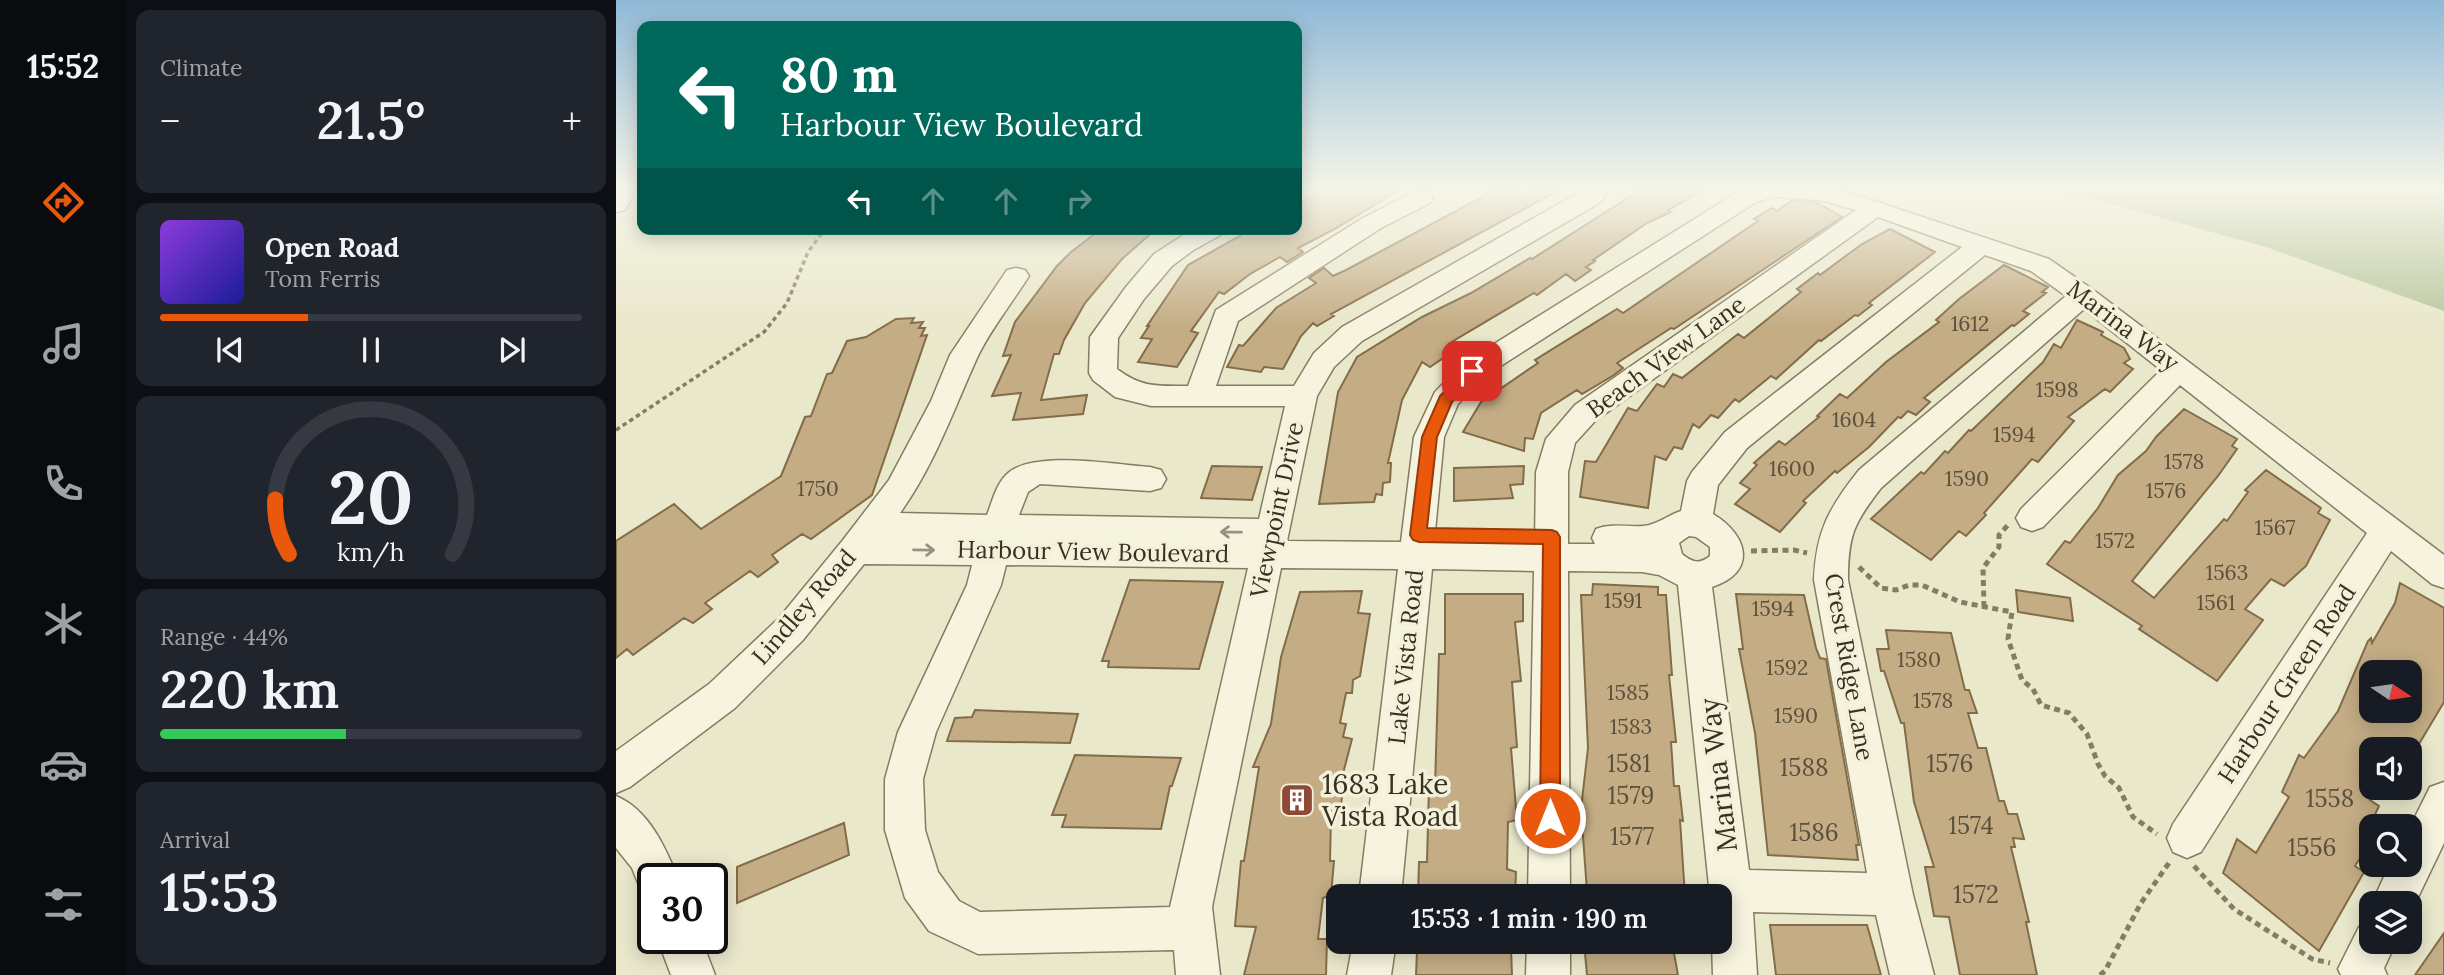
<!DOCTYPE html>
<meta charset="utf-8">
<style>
body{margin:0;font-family:Lora,serif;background:#20242c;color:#f1f3f6;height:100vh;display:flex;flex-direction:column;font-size:26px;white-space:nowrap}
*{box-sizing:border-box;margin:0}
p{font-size:23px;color:#9ea1a6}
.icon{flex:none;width:38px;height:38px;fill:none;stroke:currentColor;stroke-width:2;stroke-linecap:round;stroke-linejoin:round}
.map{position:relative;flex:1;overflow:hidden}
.panel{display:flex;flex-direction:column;gap:10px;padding:10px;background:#0d0f14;width:490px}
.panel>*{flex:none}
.banner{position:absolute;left:21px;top:21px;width:665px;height:214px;border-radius:14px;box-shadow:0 4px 18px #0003;background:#00695c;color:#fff;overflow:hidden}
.needle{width:46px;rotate:103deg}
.tools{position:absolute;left:1743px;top:660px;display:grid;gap:14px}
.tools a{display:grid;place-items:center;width:63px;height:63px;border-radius:14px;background:#171b24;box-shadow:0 4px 18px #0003;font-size:35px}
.speed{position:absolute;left:21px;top:863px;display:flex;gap:14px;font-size:35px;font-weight:700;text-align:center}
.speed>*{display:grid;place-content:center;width:91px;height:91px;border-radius:50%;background:#171b24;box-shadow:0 4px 18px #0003;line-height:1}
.speed .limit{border:4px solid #111;border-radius:10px;background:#fff;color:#111}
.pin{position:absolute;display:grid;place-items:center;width:60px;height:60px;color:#fff;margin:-30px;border-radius:14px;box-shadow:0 4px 10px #0006}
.me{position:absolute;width:77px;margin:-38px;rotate:0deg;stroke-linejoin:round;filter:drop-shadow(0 0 5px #0008)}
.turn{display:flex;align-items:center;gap:24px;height:147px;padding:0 28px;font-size:32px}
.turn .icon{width:91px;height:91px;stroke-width:2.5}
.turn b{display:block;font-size:49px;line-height:60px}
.lanes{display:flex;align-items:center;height:66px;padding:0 28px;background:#0003;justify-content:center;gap:35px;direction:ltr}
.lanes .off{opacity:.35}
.big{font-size:52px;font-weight:600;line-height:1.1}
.panel .tile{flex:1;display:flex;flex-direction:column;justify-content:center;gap:10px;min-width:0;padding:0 24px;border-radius:14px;background:#20242c}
.panel .dial{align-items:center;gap:0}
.dial svg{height:182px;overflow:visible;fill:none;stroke:#363941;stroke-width:7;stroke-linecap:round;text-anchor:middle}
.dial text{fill:#f1f3f6;stroke:none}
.song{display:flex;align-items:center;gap:21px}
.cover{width:84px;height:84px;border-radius:10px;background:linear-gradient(135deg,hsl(270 70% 55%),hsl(240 70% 35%))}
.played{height:7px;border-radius:4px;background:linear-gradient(90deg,#ea580c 35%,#363941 35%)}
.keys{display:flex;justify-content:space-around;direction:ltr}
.heat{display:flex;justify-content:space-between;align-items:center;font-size:38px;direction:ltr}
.charge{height:10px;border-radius:5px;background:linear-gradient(90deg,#34c759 44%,#363941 0)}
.trip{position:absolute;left:710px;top:884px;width:406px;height:70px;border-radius:14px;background:#171b24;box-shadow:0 4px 18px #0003;font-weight:600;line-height:70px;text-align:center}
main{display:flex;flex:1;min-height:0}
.menu{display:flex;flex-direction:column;width:126px;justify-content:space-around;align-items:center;background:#090b0e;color:#9ea1a6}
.menu .icon{width:49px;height:49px}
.menu .selected{color:#ea580c}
.menu b{font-size:32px;color:#f1f3f6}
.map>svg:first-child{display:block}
.green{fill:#bbc8a0}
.building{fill:#c4ad85;stroke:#826c49;stroke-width:2;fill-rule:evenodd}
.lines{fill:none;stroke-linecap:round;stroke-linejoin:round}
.minor-casing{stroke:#867c61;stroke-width:3}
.path-far1{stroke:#867c61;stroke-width:3.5;stroke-dasharray:4.5 3.5;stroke-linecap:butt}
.path{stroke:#867c61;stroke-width:5;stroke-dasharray:6 4.5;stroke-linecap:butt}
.minor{fill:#f6f4de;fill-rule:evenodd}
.oneway{stroke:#979280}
.route{fill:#ea580c;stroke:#983908;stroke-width:2}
.labels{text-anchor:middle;stroke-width:7;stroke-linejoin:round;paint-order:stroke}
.number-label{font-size:21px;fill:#5b503c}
.street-label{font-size:24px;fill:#383123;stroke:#f3f1da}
.near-number-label{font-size:24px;fill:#5b503c}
.near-street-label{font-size:28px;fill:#383123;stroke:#f3f1da}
.near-poi-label{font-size:28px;fill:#383123;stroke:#f3f1da;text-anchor:start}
</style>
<main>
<nav class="menu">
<b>15:52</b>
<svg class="icon selected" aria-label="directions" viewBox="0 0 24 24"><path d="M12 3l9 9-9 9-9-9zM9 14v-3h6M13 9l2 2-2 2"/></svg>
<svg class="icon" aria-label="music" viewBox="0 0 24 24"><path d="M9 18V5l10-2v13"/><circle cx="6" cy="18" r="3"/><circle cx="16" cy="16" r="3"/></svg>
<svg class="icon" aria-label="phone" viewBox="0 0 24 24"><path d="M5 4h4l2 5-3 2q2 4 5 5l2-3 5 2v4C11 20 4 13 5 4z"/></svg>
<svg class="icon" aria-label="climate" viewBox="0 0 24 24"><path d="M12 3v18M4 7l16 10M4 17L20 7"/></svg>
<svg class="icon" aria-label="car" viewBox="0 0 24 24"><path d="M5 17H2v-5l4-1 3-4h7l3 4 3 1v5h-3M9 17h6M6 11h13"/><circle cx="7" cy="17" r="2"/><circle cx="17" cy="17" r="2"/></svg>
<svg class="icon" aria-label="filters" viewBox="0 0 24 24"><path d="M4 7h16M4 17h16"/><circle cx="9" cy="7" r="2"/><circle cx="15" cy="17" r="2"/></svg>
</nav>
<section class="panel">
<div class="tile"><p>Climate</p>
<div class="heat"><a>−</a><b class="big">21.5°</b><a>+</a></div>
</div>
<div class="tile">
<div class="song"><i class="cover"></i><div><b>Open Road</b><p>Tom Ferris</p></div></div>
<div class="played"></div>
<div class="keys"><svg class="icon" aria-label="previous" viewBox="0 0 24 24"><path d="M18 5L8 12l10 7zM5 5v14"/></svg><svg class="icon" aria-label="pause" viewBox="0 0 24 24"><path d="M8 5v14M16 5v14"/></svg><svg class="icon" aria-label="next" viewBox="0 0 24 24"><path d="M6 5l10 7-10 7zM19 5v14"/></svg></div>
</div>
<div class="tile dial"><svg viewBox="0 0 100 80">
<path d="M14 69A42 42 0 1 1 86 69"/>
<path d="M14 69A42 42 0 0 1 8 45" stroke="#ea580c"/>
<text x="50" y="56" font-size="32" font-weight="700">20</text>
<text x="50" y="72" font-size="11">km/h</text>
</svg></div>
<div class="tile"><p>Range · 44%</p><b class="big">220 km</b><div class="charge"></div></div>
<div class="tile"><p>Arrival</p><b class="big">15:53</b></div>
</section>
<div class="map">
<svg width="1828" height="975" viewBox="0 0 1828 975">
<rect width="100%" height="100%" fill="#eae8cb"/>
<path class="green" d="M1440,189H1828V311L1650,247Z"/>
<path class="building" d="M707,189H785L719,229L682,248L687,252L671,262L664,257L634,274L608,294L603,292L575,331L582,333L561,367L522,362L536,339L525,338L533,326H531L572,265L636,229H681V206Z
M881,189H945L715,314L718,316L701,326L697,323L685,336L667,369L648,367L645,372L611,367L623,345L627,346L660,308L700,283L693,278L708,268L717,276L730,270Z
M1026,189H1090L1052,210L1055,212L1031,223L977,260L979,261L970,267L975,270L959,281L950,274L921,295L918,293L834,343L838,345L828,352L833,354L814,367L806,362L786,400L772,463H775L774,482L767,483L766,495L760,494L758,502L703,504L722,392L741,357L806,317L855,293L914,258L916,259Z
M1175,201L1200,202L1226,217L1058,329L1055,328L1001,363L1007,368L998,375L966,394L961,390L925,413L917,439L909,438L908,451L847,432L865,402L922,363L919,360L1001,309L1007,313L1142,221L1138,219L1156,208L1161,211Z
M485,229H540L506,259L469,303L448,340L443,354H438L425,400L471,395L467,414L397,420L405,393L376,396L395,355L387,356L399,322L441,266L455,252Z
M1274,229L1319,252L1253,303L1256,305L1242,316L1239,315L1205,341L1203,340L1160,379L1155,376L1123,402L1119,399L1102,418L1095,415L1083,428L1077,424L1066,449L1058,447L1050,460L1039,456L1032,508L964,497L969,461L980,462L1012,408L1021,411L1041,384L1048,387L1057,374L1066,378L1122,334L1128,338L1185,292L1181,289L1202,273L1204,275L1246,244Z
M1388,265L1432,287L1426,292L1430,293L1407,311L1413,314L1398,326L1396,325L1308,398L1314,402L1300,415L1292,411L1285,418L1282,417L1253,447L1221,473L1219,471L1187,501L1190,503L1164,532L1119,504L1134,489L1124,483L1141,465L1138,463L1163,441L1169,445L1203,417L1201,416L1224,394L1231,398L1270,362L1323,322L1320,320L1343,299Z
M298,318L295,323L307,322L303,328H309L305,336L311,335L256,495L195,539L186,534L156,555L162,562L142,577L134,571L89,603L96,609L77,623L68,618L17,655L11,649L0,658V541L58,504L85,529L165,476L189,417L195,416L211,374L216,373L231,341L250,337L280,319Z
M1461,320L1487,332L1485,335L1508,348L1514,359L1508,363L1517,369L1494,392L1489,389L1452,417L1458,421L1422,462L1416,459L1368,513L1370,515L1350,536L1343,531L1315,560L1255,519L1305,472L1308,474L1329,451L1332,453L1353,430L1355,431L1427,362L1438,344L1445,348Z
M1568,409L1621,439L1616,446L1621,449L1602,476L1516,581L1538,598L1608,519L1611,521L1632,492L1629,490L1650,470L1705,508L1702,513L1714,520L1690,566L1668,586L1655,579L1629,609L1647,620L1601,681L1523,629L1526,626L1431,564L1449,541L1454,543L1482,508L1502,475L1530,451L1540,437Z
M596,466L646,467L636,500L585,498Z
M908,466L907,484L894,485L897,498L838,501V468Z
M514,580L607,582L583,669L492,667L493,661H486Z
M1784,583L1828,608V702L1800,749H1755V788H1764L1754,800L1763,806L1755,823V841L1739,866L1748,872L1703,951L1607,873L1621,839L1640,853L1673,797L1666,792L1683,755L1688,758L1722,711L1752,641L1755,638L1756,643L1779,603ZM1755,672H1794V710H1755Z
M977,584L1042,587V595H1050L1056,675H1053L1060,742H1055L1058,786H1063L1067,821L1064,820L1069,896H983V892L971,891L965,809L972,748L965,595H976Z
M1400,590L1454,598L1457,621L1402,612Z
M746,591L742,613L754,614L744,676L737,680L736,693H730L724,723L730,724L727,737L736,739L724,785H727L724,817L715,816L714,861H718L715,895L707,898L702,939H711L710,975H628L640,927L619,926L625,861H628L643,767H637L655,724L665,657L684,592Z
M829,594H907V621L899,622L905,681L896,682L901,747L895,748L901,820L892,822L891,869L900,872L899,896H802L803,862H811L813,787L819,786L823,654H829Z
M1120,594L1188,595L1200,648L1204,658L1210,659L1243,845H1240L1242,860L1152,855L1139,733L1123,649H1127Z
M1270,630L1335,633L1349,690H1353L1361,713H1352L1362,748H1370L1383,801H1388L1392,814H1401L1408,839L1397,838L1399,847H1395L1413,922H1410L1421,975H1344L1333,917L1318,916L1309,867H1318L1298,802L1288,723H1285L1268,671H1265L1261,649H1273Z
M359,710L462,714L454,743L331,741L339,718L356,717Z
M459,755L565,758L556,786H554L545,829L446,827L450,815H436Z
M228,823L233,855L121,903V867Z
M1154,925H1251L1265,975H1160Z
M1828,933V975H1799Z
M968,942H1056L1062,975H971Z
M895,948L896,975H800L801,951Z"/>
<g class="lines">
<g class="minor-casing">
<path id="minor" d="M0,189H21L9,210L0,212Z
M969,189H993L985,202L746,341L718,367L701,396L671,541L785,542L798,437L819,392L846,364L1122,192L1132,189H1217L1240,195L1433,259L1476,289L1828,555V588L1816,584L1775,551L1585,852L1571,858L1557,852L1551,838L1557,824L1751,533L1564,385L1427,527L1416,531L1405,527L1400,518L1405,509L1545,370L1468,309L1265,488C1238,523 1232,535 1232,580L1297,895L1318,975H1274L1260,915L1137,912L1141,975H1097L1096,942H1104V896H1094L1062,585L1043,575L1026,572L952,571L954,896H912L918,571L816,569L785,896H743L782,569L665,568L596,907L604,975H560L558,950L362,954L313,931L289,898L269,830V779L282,732L351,585L356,565L248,564L187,640L119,708L14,787L0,793V751L93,684L163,618L227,540L273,480L315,401L334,355L391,270L400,268L409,270L413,276C396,303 374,330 361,358C337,411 318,466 284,513L371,515C376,502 380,485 390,475C414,449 500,465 534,467L545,470L550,479L545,488L534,491L424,484L412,492L403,515L643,519L669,406H535L499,397L477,380L473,373L474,337L510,287L538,254L577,229H609L606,234L576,251L556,266L528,299L502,338L501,369C526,388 542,386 572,386L600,310L747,218L796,193L805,191L814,193L817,198L814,203L765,228L622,321L600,386H678L698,353L726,327ZM1157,197L1204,200L1240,210L959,405L930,439L920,472L919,543L818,542L828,437L842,404L866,378L1140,202ZM1262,217L1346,247L1109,432L1076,472L1071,481L1065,511C1052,515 1041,525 1027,526C1011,527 996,523 980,529L976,538L979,544H952V472L959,443L979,421ZM1369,255L1415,271L1450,296L1243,470C1213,508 1200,531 1198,580L1251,873L1133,870L1096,587C1142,572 1132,535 1097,514L1102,485L1131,448ZM1073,536L1080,537L1094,547V556C1083,565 1076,562 1066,554L1063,543ZM390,565L632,568L554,907L364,912L343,901L322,872L309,830L307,779L320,732L385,585Z
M1828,782V843L1794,914V903H1756L1774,864H1794V827L1814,787Z
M0,796C33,810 49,847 62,878H37V897L26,893L16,868L0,848Z
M1755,922V942H1780L1768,968L1771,975H1725L1722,969L1743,927Z
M41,938H85L99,975H55Z
M737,942H780L775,975H731Z
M911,942H954V975H910Z"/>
</g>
<path class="path-far1" d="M0,430L148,332L171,303L192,252L209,229"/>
<path class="path" d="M1135,551L1178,550L1191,553
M1243,567L1265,588L1280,590L1293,585H1306L1344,602L1396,612L1392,639L1406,680L1417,689L1425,705L1453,713L1471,734L1482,764L1489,776L1503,788L1517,817L1541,834
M1368,607L1367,568L1383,547V535L1392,525
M1578,866L1618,909L1696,959L1714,963
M1484,975L1489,971L1525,903L1555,860"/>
<use href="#minor" class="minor"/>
</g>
<defs><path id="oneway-shaft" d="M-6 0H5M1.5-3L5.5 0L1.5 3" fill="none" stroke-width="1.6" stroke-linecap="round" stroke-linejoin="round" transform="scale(1.75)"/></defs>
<g class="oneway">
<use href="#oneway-shaft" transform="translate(615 532) rotate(-179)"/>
<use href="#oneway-shaft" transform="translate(308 550) rotate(1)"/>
</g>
<linearGradient id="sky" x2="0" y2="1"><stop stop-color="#8fb9d7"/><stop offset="0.58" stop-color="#f6f5e8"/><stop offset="1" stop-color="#f6f5e8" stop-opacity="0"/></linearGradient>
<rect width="1828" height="326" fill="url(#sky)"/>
<path class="route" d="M856,366L863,371L836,402L821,437L811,528L936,530L941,532L944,537V818L941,825L934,828L926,825L924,818L927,544L803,542L797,540L794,535L806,437L824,396L851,368Z"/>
<defs>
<g id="building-square" transform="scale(1.75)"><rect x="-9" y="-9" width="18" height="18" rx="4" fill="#8e4937" stroke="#f3f1da"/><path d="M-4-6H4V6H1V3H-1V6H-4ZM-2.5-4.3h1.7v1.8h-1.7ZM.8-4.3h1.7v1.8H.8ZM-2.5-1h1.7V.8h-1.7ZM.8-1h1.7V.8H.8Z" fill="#fff"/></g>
</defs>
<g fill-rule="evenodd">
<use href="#building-square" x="681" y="800"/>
</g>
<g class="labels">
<g class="number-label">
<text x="1354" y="331">1612</text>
<text x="1441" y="397">1598</text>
<text x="1238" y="427">1604</text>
<text x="1398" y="442">1594</text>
<text x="1568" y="469">1578</text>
<text x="1176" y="476">1600</text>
<text x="1351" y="486">1590</text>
<text x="202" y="496">1750</text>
<text x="1550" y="498">1576</text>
<text x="1659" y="535">1567</text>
<text x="1499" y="548">1572</text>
<text x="1611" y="580">1563</text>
<text x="1007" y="608">1591</text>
<text x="1600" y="610">1561</text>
<text x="1157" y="616">1594</text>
<text x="1303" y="667">1580</text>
<text x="1171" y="675">1592</text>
<text x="1012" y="700">1585</text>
<text x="1317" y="708">1578</text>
<text x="1180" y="723">1590</text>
<text x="1015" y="734">1583</text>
</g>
<g class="street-label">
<text transform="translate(1507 326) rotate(37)" y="8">Marina Way</text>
<text transform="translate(1050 357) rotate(-36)" y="8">Beach View Lane</text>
<text transform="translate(661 510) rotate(-78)" y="8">Viewpoint Drive</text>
<text transform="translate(477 552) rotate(1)" y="8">Harbour View Boulevard</text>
<text transform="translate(188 607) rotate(-49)" y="8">Lindley Road</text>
<text transform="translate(790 657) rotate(-84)" y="8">Lake Vista Road</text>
<text transform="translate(1233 667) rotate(80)" y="8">Crest Ridge Lane</text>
<text transform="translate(1671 684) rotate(-57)" y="8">Harbour Green Road</text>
</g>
<g class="near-number-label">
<text x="1013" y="772">1581</text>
<text x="1334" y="772">1576</text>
<text x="1188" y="776">1588</text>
<text x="1015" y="804">1579</text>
<text x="1714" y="807">1558</text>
<text x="1355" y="834">1574</text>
<text x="1198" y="841">1586</text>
<text x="1016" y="845">1577</text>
<text x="1696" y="856">1556</text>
<text x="1360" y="903">1572</text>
</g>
<g class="near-street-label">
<text transform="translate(1102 775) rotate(-97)" y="10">Marina Way</text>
</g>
<g class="near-poi-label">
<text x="706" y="794">1683 Lake<tspan x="706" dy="32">Vista Road</tspan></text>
</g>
</g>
</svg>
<div class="tools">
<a><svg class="needle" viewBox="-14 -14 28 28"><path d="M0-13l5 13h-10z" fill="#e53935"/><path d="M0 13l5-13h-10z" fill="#9ea1a6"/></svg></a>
<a><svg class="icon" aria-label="sound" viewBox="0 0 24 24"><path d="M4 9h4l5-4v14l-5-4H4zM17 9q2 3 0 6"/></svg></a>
<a><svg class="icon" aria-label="search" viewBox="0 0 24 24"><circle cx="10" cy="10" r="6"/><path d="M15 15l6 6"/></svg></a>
<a><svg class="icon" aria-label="layers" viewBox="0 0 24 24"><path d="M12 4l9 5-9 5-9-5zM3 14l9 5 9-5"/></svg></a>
</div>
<div class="speed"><div class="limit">30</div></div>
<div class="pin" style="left:856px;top:371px;background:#d93025"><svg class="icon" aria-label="arrive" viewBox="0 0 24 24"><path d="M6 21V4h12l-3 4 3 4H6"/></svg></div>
<svg class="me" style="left:934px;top:818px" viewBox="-20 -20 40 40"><circle r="17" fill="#ea580c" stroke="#fff" stroke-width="3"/><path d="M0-11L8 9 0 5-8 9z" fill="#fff"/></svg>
<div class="trip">15:53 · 1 min · 190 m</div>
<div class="banner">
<div class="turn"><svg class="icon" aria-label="left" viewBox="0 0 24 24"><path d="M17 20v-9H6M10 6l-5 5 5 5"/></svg><div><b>80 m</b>Harbour View Boulevard</div></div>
<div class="lanes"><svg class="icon" aria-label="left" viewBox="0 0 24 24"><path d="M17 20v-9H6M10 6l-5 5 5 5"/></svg><svg class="icon off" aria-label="ahead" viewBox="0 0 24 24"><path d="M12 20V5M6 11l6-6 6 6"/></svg><svg class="icon off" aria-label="ahead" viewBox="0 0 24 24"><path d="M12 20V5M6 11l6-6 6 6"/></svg><svg class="icon off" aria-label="right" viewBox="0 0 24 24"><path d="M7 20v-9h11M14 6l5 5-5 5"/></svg></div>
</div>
</div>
</main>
